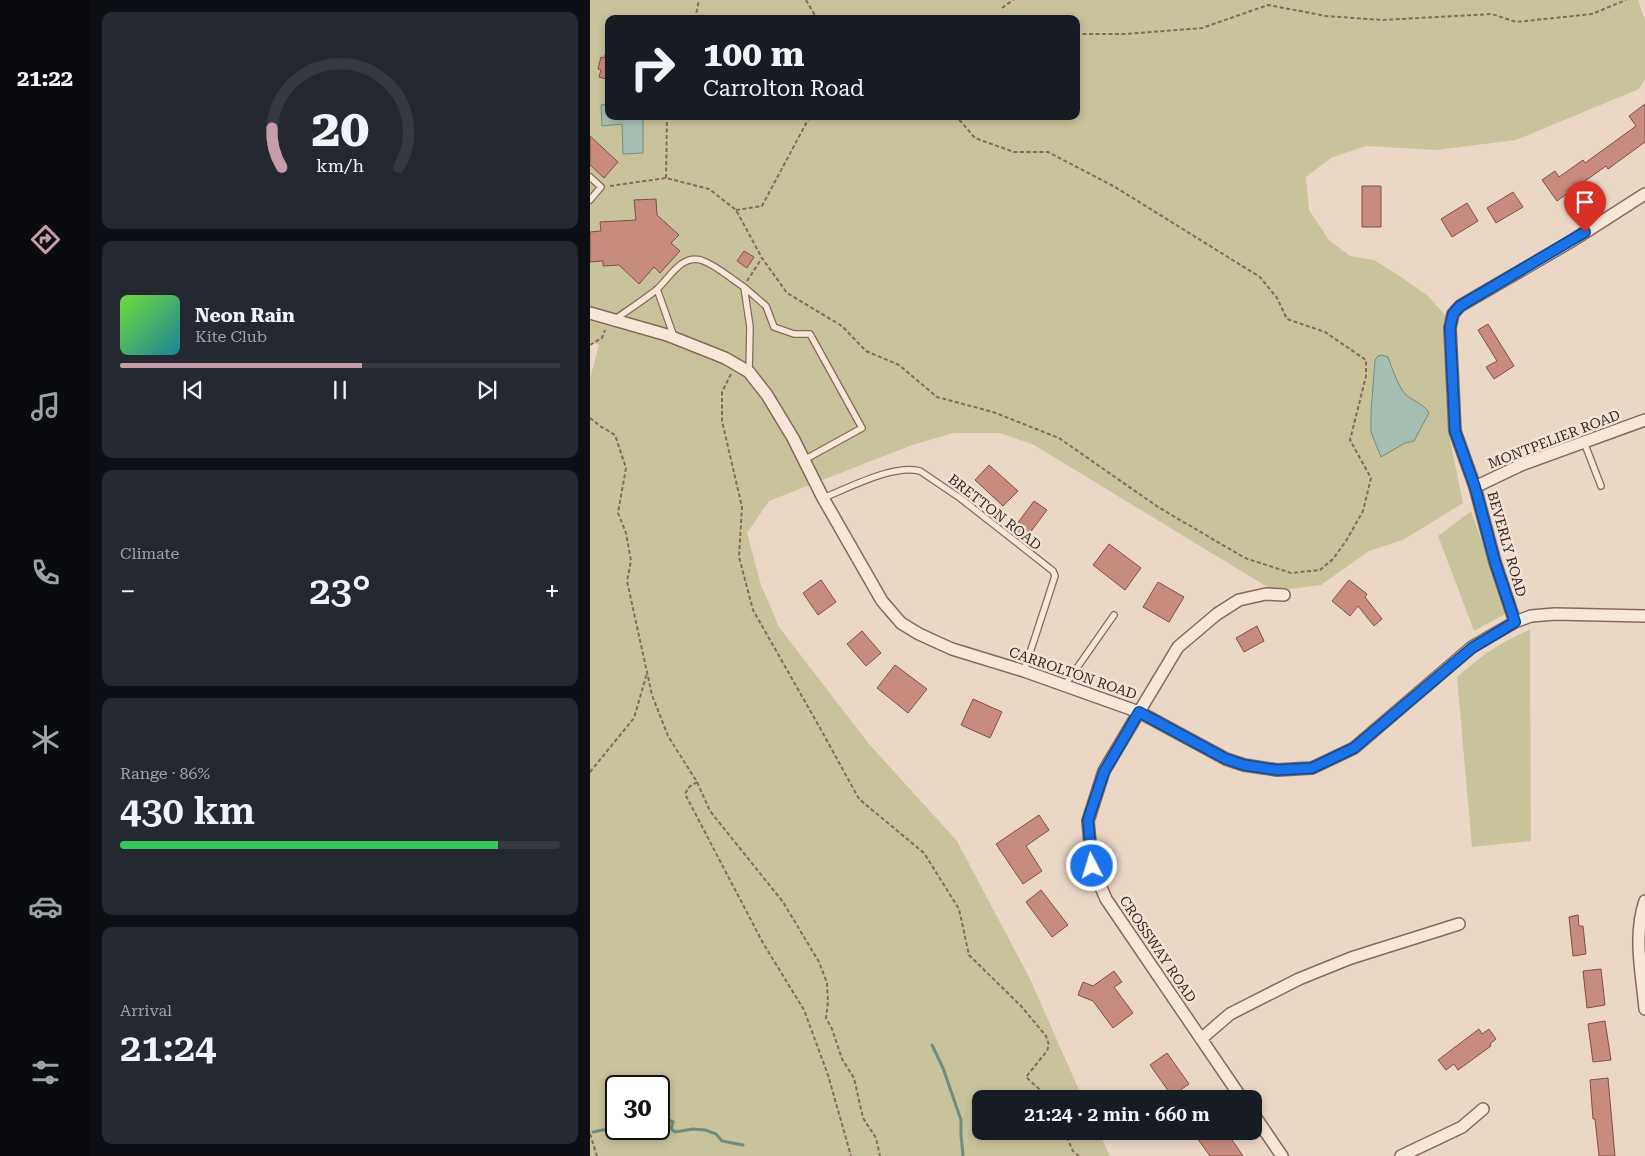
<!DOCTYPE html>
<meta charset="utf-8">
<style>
body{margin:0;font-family:"Roboto Serif",serif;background:#242831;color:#f1f3f6;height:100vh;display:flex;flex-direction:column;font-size:19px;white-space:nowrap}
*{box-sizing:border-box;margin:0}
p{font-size:16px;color:#9ea1a6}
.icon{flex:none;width:28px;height:28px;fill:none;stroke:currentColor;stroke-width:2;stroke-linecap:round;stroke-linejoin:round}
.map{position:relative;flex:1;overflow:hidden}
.drawer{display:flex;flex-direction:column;gap:12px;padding:12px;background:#0d0f14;width:500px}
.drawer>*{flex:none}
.guide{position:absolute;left:15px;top:15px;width:475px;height:105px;border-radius:10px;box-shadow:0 2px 8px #0003;background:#171b24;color:#f1f3f6;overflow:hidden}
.speed{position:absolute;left:15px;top:1075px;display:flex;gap:10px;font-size:25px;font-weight:700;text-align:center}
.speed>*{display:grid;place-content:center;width:65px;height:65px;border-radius:50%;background:#171b24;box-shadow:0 2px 8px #0003;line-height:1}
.speed .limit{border:2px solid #111;border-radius:8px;background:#fff;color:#111}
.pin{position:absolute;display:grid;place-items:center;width:42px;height:42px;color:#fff;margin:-51px -21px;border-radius:50% 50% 50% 0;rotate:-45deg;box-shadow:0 0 5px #0007}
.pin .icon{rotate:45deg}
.me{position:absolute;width:55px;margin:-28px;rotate:355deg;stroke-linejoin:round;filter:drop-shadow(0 0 4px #0008)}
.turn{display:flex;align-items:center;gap:18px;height:105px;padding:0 15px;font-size:22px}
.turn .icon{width:65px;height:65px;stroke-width:2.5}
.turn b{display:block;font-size:35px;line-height:42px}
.big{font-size:38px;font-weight:600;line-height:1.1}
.drawer .tile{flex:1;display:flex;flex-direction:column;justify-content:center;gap:8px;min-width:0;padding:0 18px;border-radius:10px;background:#242831}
.drawer .dial{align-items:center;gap:0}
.dial svg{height:130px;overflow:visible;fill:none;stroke:#363941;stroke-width:7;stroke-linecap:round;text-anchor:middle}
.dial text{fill:#f1f3f6;stroke:none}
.song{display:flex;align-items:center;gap:15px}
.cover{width:60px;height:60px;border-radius:8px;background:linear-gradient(135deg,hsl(100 70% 55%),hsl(190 70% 35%))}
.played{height:5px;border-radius:2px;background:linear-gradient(90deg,#c59ca8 55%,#363941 55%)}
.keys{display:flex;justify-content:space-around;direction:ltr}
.heat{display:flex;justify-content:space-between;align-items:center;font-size:28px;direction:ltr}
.charge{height:8px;border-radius:4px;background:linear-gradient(90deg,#34c759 86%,#363941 0)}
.trip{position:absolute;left:382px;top:1090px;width:290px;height:50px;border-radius:10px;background:#171b24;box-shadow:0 2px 8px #0003;font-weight:600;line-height:50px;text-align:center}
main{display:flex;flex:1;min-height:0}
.dock{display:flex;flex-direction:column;width:90px;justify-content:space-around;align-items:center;background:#090b0e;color:#9ea1a6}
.dock .icon{width:35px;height:35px}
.dock .on{color:#c59ca8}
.dock b{font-size:22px;color:#f1f3f6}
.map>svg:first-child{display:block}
.green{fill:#c9c39b;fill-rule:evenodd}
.water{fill:#a7bfb2;stroke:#6f8d7e}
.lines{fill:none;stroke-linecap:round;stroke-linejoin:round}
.stream{stroke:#6f8d7e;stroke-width:3}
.building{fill:#c78b7f;stroke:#834e45}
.service-casing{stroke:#86695d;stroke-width:8}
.minor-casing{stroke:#86695d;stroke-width:14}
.path{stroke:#86695d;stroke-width:2;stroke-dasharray:4 2.5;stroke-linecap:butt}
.service{stroke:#f7e7d9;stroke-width:5.5}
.minor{stroke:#f7e7d9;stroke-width:11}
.route-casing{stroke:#114b97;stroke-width:12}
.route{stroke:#1a73e8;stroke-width:9}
.labels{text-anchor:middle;stroke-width:5;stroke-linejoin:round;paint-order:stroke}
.street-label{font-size:14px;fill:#372520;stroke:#f3e3d6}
</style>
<main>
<nav class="dock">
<b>21:22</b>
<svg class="icon on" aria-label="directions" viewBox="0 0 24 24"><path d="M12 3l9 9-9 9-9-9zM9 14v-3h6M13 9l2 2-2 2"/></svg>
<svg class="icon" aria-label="music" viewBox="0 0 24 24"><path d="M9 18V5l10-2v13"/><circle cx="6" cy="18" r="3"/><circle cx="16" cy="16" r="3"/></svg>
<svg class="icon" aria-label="phone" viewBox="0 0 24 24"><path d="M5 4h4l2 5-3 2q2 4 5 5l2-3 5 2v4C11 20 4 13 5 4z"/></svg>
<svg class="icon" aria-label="climate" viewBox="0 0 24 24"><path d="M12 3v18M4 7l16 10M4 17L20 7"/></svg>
<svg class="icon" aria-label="car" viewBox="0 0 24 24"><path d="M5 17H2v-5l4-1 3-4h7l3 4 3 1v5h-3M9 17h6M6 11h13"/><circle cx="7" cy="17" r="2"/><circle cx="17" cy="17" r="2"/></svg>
<svg class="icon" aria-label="filters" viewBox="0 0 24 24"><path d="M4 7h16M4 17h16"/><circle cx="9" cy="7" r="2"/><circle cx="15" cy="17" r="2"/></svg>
</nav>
<section class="drawer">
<div class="tile dial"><svg viewBox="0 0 100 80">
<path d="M14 69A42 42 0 1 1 86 69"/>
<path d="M14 69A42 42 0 0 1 8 45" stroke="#c59ca8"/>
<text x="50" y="56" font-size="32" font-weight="700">20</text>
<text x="50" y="72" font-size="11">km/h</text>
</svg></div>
<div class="tile">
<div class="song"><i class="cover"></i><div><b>Neon Rain</b><p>Kite Club</p></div></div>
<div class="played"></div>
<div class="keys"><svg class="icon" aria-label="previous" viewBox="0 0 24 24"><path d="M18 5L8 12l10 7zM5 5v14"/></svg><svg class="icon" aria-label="pause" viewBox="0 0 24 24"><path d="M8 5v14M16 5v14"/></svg><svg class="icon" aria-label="next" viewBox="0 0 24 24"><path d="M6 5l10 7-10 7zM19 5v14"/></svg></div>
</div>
<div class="tile"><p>Climate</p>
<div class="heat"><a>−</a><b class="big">23°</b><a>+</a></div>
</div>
<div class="tile"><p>Range · 86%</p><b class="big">430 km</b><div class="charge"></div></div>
<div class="tile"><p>Arrival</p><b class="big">21:24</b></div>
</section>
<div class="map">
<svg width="1055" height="1156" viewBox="0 0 1055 1156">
<rect width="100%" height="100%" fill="#ebd7c6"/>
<path class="green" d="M0,0H1048L1055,20V79L1049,89L926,140L846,150L776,146L741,158L716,177L719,210L739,240L760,256L784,260L805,273L837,295L856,316L859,435L873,503L813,540L779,551L731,585L684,591L444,445L410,433H363L322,445L179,501L157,533L171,585L189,627L279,744L367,841L440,979L493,1099H391V1131H508L520,1156H0V378L9,345L0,342ZM19,19H486V116H19ZM26,1086H69V1129H26Z
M881,511L917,613L884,631L848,536Z
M940,630L941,841L882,847L867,677C889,658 912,640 940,630Z"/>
<path class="water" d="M19,104V116H53V153L33,154L32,124L12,126L11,105Z
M792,355L798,357C802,368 806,380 812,390C819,401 833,402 839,413L824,441L815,443L791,457L781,432V412L785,360L788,356Z"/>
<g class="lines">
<path class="stream" d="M342,1045L353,1068L371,1120V1135L373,1156
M69,1124L78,1120L83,1122L81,1129L85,1132L103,1129L115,1130L126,1134L132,1141L153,1145
M3,1132L23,1128L32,1133L48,1129"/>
</g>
<path class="building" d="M16,52L19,53V80L9,77L11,70L8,69L11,57L14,58Z
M1055,104V142L1018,169L1016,166L967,201L952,180L965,171L969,177L993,160L995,163L1046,126L1039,116Z
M0,136L28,162L14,178L0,165Z
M772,186H791V227H772Z
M923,192L933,207L906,223L897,208Z
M66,199L67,215L89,235L81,243L90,251L70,273L64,267L49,284L29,265L13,266V261L0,262V232L11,231L10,222L46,220L44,200Z
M877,203L888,221L862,237L851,219Z
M154,251L164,257L157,268L147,261Z
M898,324L924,366L904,379L896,367L907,361L888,330Z
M399,465L428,491L413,506L385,480Z
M444,501L457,510L433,542L421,532Z
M519,544L551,568L535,590L503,565Z
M231,580L246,602L228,615L213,593Z
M759,580L777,594L775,597L792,619L784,626L768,606L760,616L742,601Z
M568,582L594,597L579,622L553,607Z
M667,626L674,641L654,652L646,638Z
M272,631L291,653L276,666L257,644Z
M305,665L337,689L318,713L287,688Z
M383,699L412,712L400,738L371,725Z
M449,815L459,830L436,846L452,871L433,884L406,844Z
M451,890L478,925L462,937L436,902Z
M988,915L989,926H993L996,954L983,956L979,917Z
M1011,969L1015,1005L997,1008L993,971Z
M524,971L532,982L524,987L543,1013L523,1028L503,1001L488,995L493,982L503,986Z
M1015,1021L1021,1060L1003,1062L998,1024Z
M889,1029L892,1034L899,1029L906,1039L900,1044L901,1046L868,1070L864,1064L856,1070L848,1060Z
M577,1053L599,1084L582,1096L560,1065Z
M1018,1078L1025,1156H1009L1005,1119H1003L1000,1080Z
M602,1131H636L653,1156H620Z"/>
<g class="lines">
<g class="service-casing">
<path id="service" d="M0,177L11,187L0,200
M154,287L176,306L184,327L204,334H220L272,428L214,460
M67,289L84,337
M24,320C38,310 52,301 65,291C78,281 90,254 111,260C126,265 140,278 154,287L160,327L159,372
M994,442L1011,486
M233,498C259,488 303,464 330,471L370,498L463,571L465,576L434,671
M475,685L524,615"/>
</g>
<g class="minor-casing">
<path id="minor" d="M0,313L77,335L135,358L159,372L177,395L203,438L233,498L292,601L311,623L329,634L362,649L434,671L549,712L636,759L654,765L687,770L722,768L764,748L882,647L925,622L941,616L965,614L1055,616
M885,487L931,465L1055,420
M925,622L905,562L885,487L865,431L860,328L863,314L870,306L980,242L1055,194
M1055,901C1043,935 1052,975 1055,1009
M611,1039L640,1014L709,979L761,958L869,924
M652,1099L516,899L502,866L498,821L514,771L549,712L588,647L627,614L649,600L676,594L694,595
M664,1115L692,1156
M811,1156L872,1127L893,1109"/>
</g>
<path class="path" d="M216,0L227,19
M412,8L423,0
M105,19L109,0
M486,34H535L612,28L678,5L736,16L792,20L902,14L926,22L1002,14L1036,0
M76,178L77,116
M20,186L76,178L119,189L146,210L172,258L197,293L252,326L276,351L309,365L347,397L403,412L469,438L568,507L655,558L701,573L730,570L743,559L756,541L773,511L781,478L760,440L776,376V360L735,332L697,319L687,298L670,277L525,187L458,152H424L385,138L366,116
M146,210L172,206L220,116
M157,281L172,258
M0,345L12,338L15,330
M141,374L132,392V421L152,507L149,557L163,610L230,728L269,799L334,853L369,909L379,955L431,1006L456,1036L459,1045L457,1051L436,1077L460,1099
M0,418L10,426L25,435L36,468L28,513L36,533L41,561L37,581L62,695L78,736L107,782L120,811L193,902L229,962L237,983L238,1002L236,1018L242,1029L252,1059L264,1078L273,1118L286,1138L290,1156
M0,772L44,718L57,673
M107,782L99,787L95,794L173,943L214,1010L238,1075L261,1156
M474,1131L483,1151L489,1156
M0,1134L7,1156"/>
<use href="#service" class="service"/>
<use href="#minor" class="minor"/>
</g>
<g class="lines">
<g class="route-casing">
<path id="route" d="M502,866L498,820L514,772L549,712L636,759L654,765L687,770L722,768L764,748L882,648L925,622L905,562L885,487L865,431L860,328L863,314L870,306L995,232"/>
</g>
<use href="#route" class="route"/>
</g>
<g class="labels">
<g class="street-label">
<text transform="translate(964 439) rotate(-21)" y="5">MONTPELIER ROAD</text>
<text transform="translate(405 512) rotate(38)" y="5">BRETTON ROAD</text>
<text transform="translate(917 544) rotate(74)" y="5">BEVERLY ROAD</text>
<text transform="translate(483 673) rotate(19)" y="5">CARROLTON ROAD</text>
<text transform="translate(568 949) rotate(56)" y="5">CROSSWAY ROAD</text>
</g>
</g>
</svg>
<div class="speed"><div class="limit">30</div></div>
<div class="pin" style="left:995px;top:232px;background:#d93025"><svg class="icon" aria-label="arrive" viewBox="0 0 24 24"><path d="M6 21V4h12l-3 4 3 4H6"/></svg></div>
<svg class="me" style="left:502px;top:866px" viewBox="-20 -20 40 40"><circle r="17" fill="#1a73e8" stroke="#fff" stroke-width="3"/><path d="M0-11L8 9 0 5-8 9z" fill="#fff"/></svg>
<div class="trip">21:24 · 2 min · 660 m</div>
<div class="guide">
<div class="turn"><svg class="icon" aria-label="right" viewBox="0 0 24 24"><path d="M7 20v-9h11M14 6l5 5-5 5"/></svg><div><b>100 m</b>Carrolton Road</div></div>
</div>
</div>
</main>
